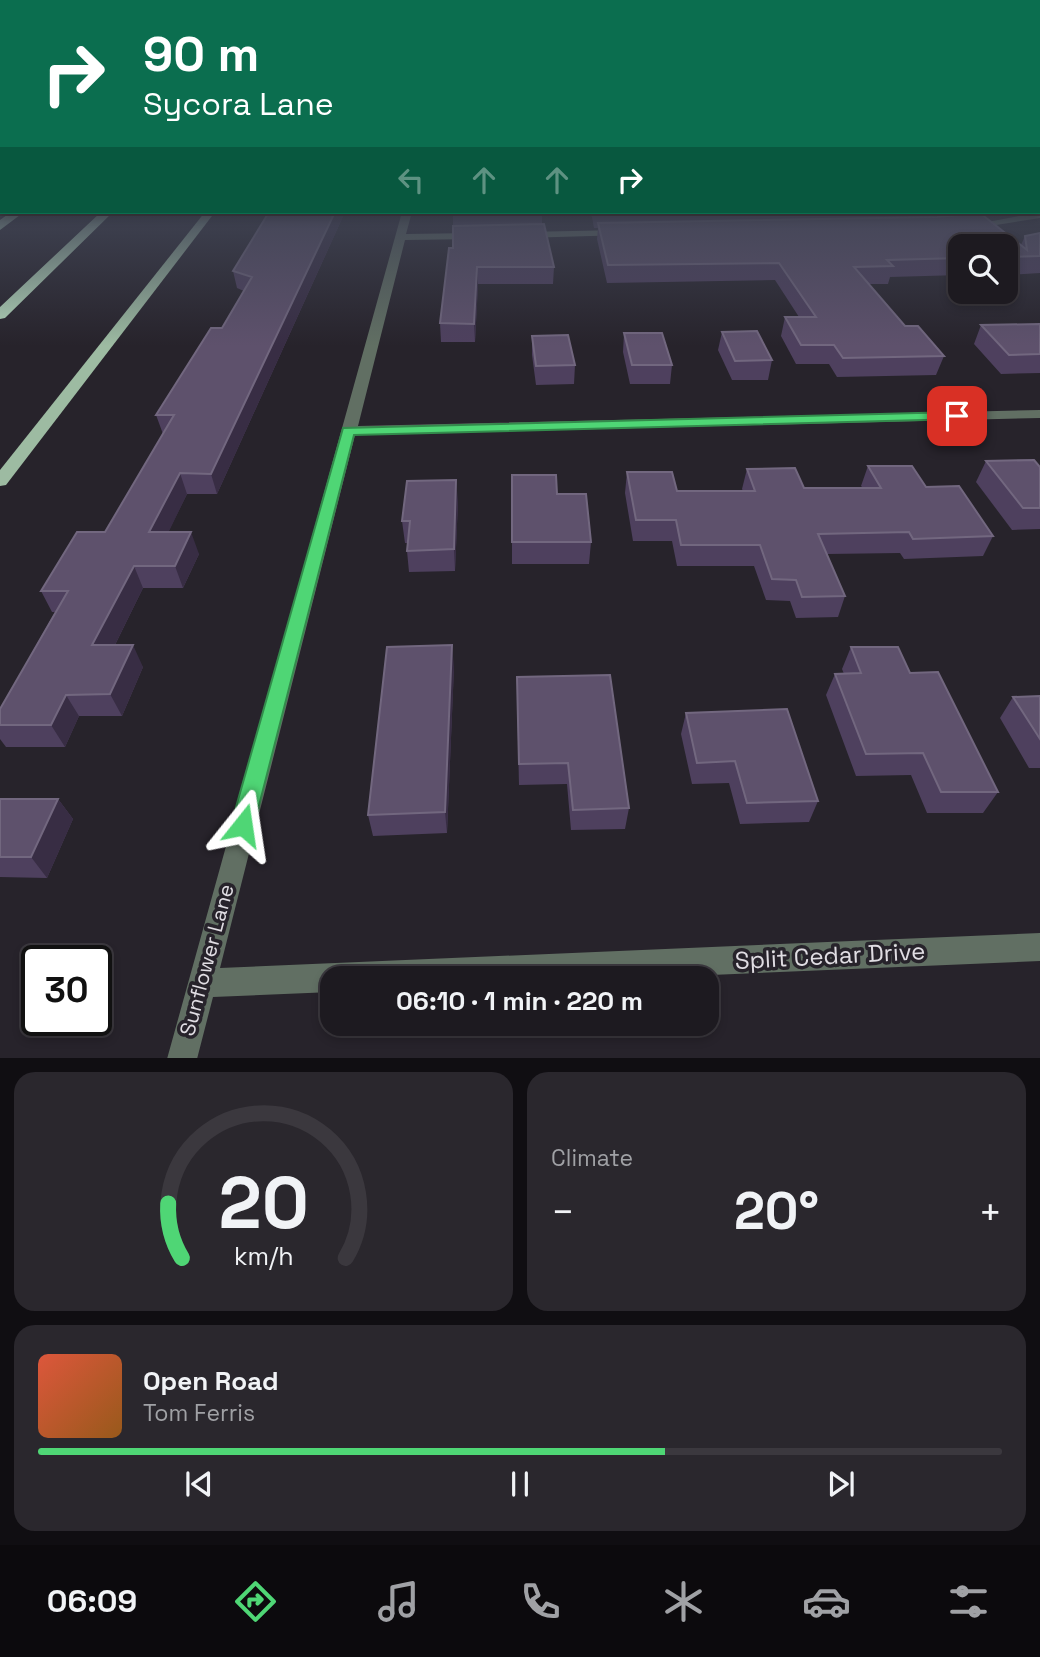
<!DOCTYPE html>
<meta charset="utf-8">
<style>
body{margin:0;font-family:"Space Grotesk",sans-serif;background:#2a272d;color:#f1f3f6;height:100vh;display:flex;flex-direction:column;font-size:26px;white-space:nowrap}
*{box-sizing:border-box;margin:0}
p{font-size:23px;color:#a0a1a5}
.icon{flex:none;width:38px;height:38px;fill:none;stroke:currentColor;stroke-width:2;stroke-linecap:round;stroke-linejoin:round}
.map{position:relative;height:1058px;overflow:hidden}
.drawer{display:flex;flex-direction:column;gap:14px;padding:14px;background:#100e12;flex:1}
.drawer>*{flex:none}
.hud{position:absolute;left:0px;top:0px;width:1041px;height:214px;box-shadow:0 4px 10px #0003,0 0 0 2px #3b383e;background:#0b6e4f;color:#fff;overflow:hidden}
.buttons{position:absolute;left:948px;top:234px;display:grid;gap:14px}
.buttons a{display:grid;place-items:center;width:70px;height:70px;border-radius:14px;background:#1d1a20;box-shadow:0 4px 10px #0003,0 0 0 2px #3b383e;font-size:35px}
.speed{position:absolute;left:21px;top:945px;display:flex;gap:14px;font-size:35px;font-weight:700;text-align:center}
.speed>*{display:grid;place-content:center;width:91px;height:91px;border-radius:50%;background:#1d1a20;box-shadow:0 4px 10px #0003,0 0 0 2px #3b383e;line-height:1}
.speed .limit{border:4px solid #111;border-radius:10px;background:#fff;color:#111}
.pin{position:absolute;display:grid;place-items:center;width:60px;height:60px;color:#fff;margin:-30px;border-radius:14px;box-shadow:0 4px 10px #0006}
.me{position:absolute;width:77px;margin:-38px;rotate:15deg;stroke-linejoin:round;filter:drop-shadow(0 0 5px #0008)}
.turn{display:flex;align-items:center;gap:24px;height:147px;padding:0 28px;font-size:32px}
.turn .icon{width:91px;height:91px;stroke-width:2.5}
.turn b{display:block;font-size:49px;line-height:60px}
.lanes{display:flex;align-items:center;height:66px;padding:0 28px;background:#0003;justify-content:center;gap:35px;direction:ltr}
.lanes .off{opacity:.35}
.big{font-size:52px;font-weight:800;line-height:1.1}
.drawer .card{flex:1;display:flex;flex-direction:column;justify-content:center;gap:10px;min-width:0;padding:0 24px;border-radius:21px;background:#2a272d}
.drawer .dial{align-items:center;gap:0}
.dial svg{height:182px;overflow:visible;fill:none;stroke:#3b383e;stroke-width:7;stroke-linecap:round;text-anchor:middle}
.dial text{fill:#f1f3f6;stroke:none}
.song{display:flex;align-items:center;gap:21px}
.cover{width:84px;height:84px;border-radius:10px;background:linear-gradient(135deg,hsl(10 70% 55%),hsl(30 70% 35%))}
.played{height:7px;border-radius:4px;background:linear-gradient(90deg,#4fd675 65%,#3b383e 65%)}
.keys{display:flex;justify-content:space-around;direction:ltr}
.heat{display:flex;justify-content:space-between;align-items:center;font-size:38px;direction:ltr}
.drawer .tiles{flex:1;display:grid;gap:14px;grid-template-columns:1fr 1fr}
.card:last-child{grid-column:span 2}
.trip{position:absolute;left:320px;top:966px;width:399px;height:70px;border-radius:21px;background:#1d1a20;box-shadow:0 4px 10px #0003,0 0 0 2px #3b383e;font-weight:800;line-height:70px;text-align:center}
.menu{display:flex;height:112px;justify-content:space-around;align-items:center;background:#0c0a0d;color:#a0a1a5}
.menu .icon{width:49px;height:49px}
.menu .current{color:#4fd675}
.menu b{font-size:32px;color:#f1f3f6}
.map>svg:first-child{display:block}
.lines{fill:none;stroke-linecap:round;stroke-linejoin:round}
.minor{fill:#616f63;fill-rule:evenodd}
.major{fill:#9dbba2;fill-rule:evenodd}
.highway{fill:#b5d9bb;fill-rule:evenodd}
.wall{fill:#4e405e}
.shaded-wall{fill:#382d44}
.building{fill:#5e516c;stroke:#72677f;stroke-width:2}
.route{fill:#4fd675;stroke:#338b4c;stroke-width:2}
.labels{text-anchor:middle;stroke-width:7;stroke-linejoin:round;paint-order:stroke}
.street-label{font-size:21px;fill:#e0dde3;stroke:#27232b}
.near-street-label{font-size:24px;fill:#e0dde3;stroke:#27232b}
</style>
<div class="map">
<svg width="1040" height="1059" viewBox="0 0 1040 1059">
<rect width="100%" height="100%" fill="#27232b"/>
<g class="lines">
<path class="minor" d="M402,212H412L406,234L474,233L479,236L474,239L405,240L358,426L1040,410V418L355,435L220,968L1040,933V961L641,978H332V992L213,997L197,1059H167Z
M1040,212V218L971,229L966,226Z
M621,230L625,231V235L523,238L518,235L523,232Z"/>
<path class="major" d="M205,212H215L6,485L0,486V470Z"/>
<path class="highway" d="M11,212H24L0,230V220Z
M101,212H113L5,318L0,319V307Z"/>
</g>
<path class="wall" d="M269,212H345L217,494H187L168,532L199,554L183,588H143L115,645L143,667L122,716H79L65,747H6L0,739V709L55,612H52L41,591L105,532L163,434L156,415L222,328L244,291L237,288L233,271Z
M453,212H542V224L554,267L553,284H478L475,342H441L440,323L453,248Z
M591,212H965L964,214L1021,245L1025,236L1040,233V273L1006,275V247H961V275L890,277L888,284H869L905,326L944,356L936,375L837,377L829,364H796L781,336L785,317H799L775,280L607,283L597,239L598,228H594Z
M1040,324V373L1001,374L974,344L981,325Z
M722,332L772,360L768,380H732L718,350Z
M624,333L672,365L670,384H630L623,352Z
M532,336L575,365L574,384L536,385L532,355Z
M986,461L1040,467V529L1012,530L976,482Z
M868,466L926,487L993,536L983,556L904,559L900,553L827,554L845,596L838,617L796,618L790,601L766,600L754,566H677L672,541H633L625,493L627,472L677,491H743L742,489L747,469L804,488H863L861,486Z
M512,475L591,542L589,564H512Z
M458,501L455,571L409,572L407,551L408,543H405L402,521Z
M851,647L910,673L998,792L983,813H927L911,775L856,776L826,695L835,674H844L842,669Z
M454,667L447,833L373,836L368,815Z
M1040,696V768H1029L1000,718L1013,697Z
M517,699L629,808L625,829L571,830L567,784L519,785Z
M686,713L818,801L809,822L740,824L729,783L692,784L681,734Z
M0,799H58L73,819L47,878L0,877Z"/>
<path class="shaded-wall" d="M335,212H345L217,494L211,474Z
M935,212H965L963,219L932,222Z
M477,267L478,284L475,342L474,324Z
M180,473L187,494L158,554L149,532Z
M456,480L458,501L455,571L454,549Z
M191,532L199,554L183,588L175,566Z
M134,566L143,588L104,667L92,645Z
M133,645L143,667L122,716L110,694Z
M452,645L454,667L447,833L445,812Z
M66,695L79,716L65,747L51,725Z
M58,799L73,819L47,878L31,857Z"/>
<path class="building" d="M269,212H335L211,474L180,473L149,532H191L175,566H134L92,645H133L110,694L66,695L51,725H0V709L68,591H41L77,532H105L174,415H156L211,328H222L252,277L233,271Z
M453,212H542V213L453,214Z
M980,213L1027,250L1025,236L1040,233V256L1006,257V247H961V258L887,260L893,266L854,267L905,326H918L944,356L843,358L834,345H801L785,317H816L779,263L608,265L598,223L937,217Z
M544,224L554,267H477L474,324L440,323L449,248H453V226Z
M1040,324V354L1009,355L981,325Z
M757,331L772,360L735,361L722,332Z
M624,333H662L672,365H632Z
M568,335L575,365L536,366L532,336Z
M1034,460L1040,467V508H1023L986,461Z
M868,466H912L926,487L959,486L993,536L913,539L909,532L818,534L845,596L802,597L796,580L772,579L760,545H681L676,520H636L627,472H672L677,491H755L747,469L795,468L804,488H881Z
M512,475H556L557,494H586L591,542H512Z
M456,480L454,549L407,551L410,521H402L407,481Z
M452,645L445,812L368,815L387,647Z
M851,647H898L910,673L938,672L998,792H941L923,753L866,754L835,674L861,673Z
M610,675L629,808L573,810L568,763L519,764L517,677Z
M1040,696V739L1013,697Z
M787,709L818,801L747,803L735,761L697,763L686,713Z
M0,799H58L31,857H0Z"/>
<linearGradient id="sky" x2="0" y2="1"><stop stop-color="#151318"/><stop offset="0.57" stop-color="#414555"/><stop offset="1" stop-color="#414555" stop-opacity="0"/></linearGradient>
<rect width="1040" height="346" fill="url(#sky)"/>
<path class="route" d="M957,412L964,416L962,419L354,435L254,825L251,833L243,836L235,833L231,825L343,428Z"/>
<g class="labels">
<g class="street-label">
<text transform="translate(207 960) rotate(-75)" y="7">Sunflower Lane</text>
</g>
<g class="near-street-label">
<text transform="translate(830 956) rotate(-3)" y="8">Split Cedar Drive</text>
</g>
</g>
</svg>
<div class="buttons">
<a><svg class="icon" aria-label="search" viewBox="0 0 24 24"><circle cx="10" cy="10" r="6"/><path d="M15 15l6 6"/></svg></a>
</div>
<div class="speed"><div class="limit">30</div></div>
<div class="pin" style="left:957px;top:416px;background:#d93025"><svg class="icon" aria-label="arrive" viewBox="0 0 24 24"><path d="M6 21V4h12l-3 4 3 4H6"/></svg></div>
<svg class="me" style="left:243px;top:825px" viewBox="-20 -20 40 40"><path d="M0-17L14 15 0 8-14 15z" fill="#4fd675" stroke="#fff" stroke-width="4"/></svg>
<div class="trip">06:10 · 1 min · 220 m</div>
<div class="hud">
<div class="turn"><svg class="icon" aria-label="right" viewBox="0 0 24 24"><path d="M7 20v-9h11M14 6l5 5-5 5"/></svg><div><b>90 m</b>Sycora Lane</div></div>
<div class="lanes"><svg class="icon off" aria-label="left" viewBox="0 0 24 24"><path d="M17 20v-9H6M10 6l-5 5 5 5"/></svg><svg class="icon off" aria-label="ahead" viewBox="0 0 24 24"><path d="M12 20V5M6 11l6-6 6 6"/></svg><svg class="icon off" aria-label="ahead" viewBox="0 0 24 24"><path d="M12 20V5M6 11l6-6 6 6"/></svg><svg class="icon" aria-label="right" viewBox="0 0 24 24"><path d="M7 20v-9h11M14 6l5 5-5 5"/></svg></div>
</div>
</div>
<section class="drawer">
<div class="tiles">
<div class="card dial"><svg viewBox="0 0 100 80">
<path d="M14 69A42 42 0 1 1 86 69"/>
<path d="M14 69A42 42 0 0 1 8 45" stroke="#4fd675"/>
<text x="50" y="56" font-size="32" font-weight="700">20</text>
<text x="50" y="72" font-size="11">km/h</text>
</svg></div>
<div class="card"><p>Climate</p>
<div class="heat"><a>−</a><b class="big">20°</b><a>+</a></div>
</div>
<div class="card">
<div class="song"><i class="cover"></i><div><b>Open Road</b><p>Tom Ferris</p></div></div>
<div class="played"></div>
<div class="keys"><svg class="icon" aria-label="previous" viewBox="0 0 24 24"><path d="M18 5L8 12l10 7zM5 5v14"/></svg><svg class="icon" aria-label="pause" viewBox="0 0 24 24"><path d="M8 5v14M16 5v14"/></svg><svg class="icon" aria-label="next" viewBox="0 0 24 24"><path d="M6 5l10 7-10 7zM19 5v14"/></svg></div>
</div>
</div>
</section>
<nav class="menu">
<b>06:09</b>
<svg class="icon current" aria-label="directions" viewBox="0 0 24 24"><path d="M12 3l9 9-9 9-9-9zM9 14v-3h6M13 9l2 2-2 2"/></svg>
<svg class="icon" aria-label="music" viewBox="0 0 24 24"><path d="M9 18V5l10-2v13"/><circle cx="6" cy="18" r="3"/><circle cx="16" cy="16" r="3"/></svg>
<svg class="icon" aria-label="phone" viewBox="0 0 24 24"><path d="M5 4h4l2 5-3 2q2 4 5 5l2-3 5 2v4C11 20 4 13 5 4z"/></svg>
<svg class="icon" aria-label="climate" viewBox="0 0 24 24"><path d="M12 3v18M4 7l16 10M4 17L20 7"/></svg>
<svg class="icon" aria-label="car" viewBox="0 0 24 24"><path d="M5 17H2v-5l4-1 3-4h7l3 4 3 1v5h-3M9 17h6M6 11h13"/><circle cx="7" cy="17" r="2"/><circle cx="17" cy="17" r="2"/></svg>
<svg class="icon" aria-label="filters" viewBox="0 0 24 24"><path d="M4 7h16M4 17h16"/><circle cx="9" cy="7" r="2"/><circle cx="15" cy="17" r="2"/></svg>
</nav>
